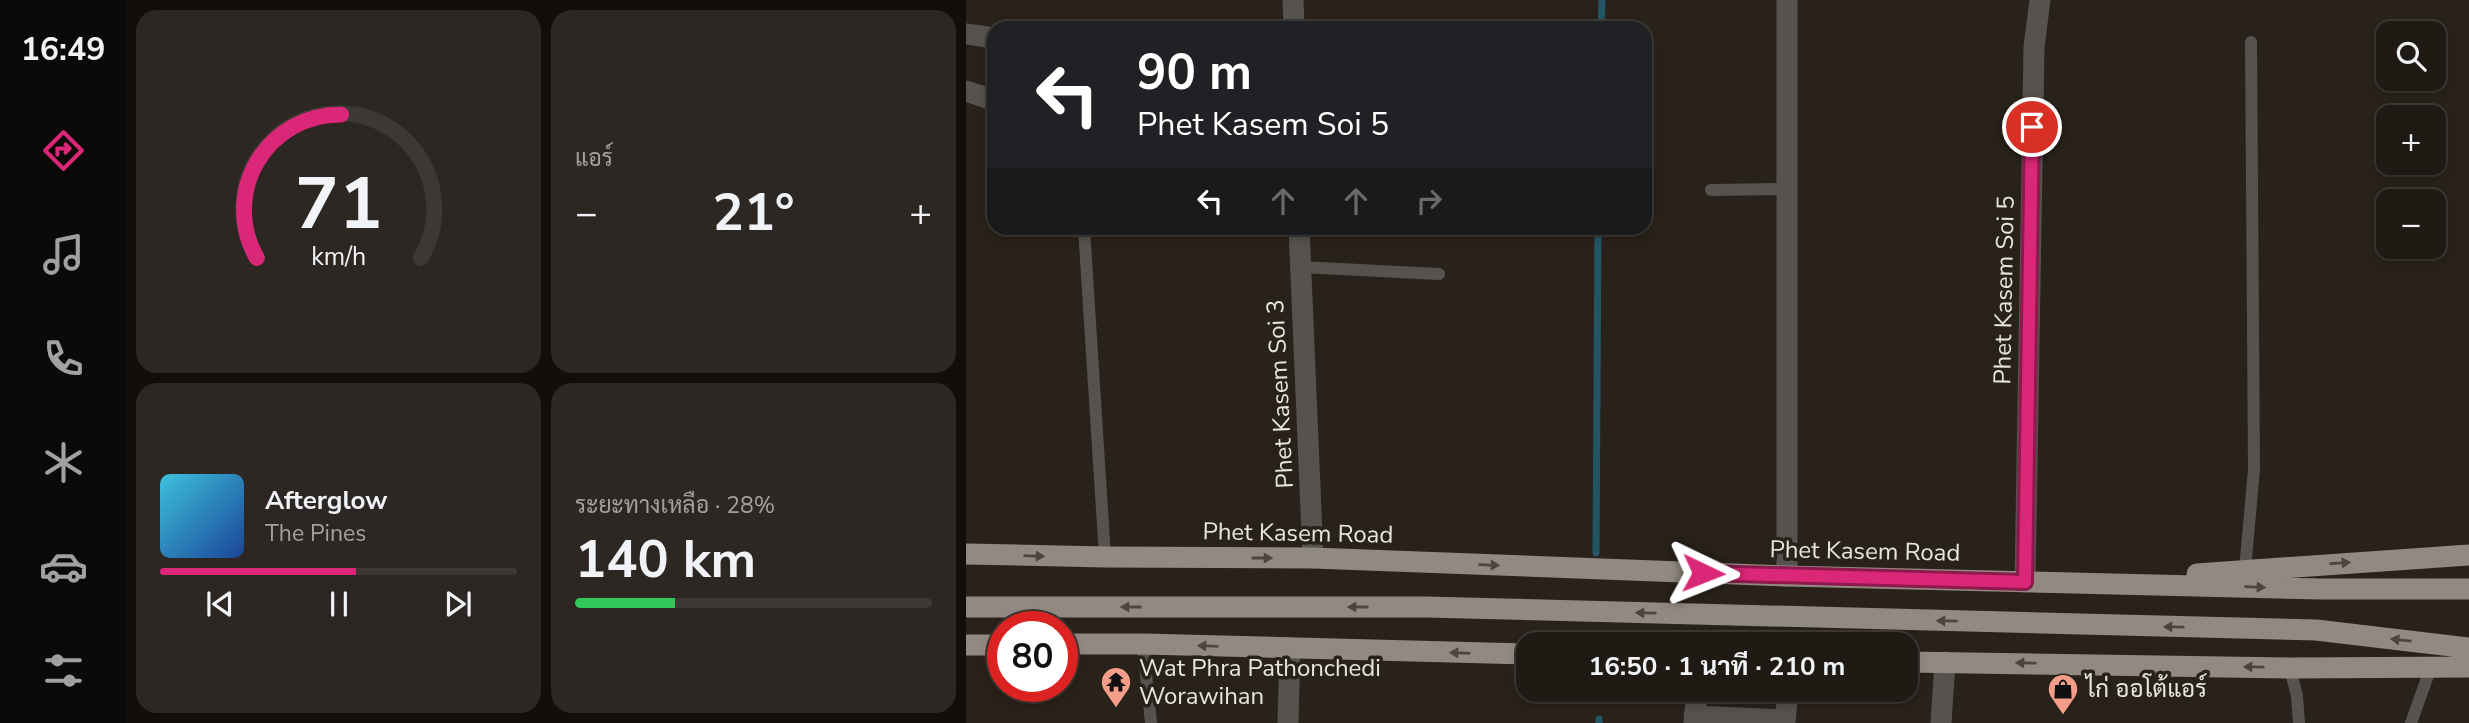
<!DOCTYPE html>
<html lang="th">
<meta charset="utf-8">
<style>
body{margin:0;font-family:"Nunito Sans",Sarabun,sans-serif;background:#2c2722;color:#f1f3f6;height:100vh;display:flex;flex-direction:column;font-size:26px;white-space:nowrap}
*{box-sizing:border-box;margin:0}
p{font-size:23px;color:#a1a1a0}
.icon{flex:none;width:38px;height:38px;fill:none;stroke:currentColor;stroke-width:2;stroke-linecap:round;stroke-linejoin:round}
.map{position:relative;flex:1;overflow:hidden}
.side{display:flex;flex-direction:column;gap:10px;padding:10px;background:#110e0b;width:840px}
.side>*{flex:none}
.hud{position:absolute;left:21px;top:21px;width:665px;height:214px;border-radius:21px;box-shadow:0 4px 10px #0003,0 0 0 2px #3c3834;background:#202124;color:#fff;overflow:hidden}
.controls{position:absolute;left:1410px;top:21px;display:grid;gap:14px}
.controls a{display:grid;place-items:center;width:70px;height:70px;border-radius:14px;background:#1f1a14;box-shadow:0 4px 10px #0003,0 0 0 2px #3c3834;font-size:35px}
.speed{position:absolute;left:21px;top:611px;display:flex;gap:14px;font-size:35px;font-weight:700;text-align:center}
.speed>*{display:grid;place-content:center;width:91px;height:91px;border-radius:50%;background:#1f1a14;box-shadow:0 4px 10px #0003,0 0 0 2px #3c3834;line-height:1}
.speed .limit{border:10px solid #d22;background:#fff;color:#111}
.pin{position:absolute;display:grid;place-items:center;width:60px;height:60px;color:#fff;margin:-30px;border:4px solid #fff;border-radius:50%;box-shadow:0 2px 7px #0007}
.me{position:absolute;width:77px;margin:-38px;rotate:92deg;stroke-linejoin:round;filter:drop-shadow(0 0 5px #0008)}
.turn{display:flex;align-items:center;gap:24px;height:147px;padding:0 35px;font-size:32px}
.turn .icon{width:91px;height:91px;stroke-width:2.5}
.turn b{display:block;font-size:49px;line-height:60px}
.lanes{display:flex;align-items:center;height:66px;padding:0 35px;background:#0003;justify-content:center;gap:35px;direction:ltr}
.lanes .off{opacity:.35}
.big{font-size:52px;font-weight:700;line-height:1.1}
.side .card{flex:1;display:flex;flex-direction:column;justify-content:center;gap:10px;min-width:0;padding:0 24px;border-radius:21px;background:#2c2722}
.side .dial{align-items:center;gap:0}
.dial svg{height:182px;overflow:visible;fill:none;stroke:#3c3834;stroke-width:7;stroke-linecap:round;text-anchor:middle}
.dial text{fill:#f1f3f6;stroke:none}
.song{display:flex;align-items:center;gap:21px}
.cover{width:84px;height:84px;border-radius:10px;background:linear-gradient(135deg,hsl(190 70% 55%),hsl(220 70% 35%))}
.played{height:7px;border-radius:4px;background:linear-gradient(90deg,#db2777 55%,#3c3834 55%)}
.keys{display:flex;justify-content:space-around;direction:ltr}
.heat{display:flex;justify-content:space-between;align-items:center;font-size:38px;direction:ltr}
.charge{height:10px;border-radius:5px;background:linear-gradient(90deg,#34c759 28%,#3c3834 0)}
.side .tiles{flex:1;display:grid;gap:10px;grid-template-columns:repeat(2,1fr)}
.trip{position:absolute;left:550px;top:632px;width:402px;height:70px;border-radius:21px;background:#1f1a14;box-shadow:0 4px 10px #0003,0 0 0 2px #3c3834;font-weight:700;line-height:70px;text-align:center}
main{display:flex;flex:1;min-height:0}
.menu{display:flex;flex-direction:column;width:126px;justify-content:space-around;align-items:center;background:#0c0a08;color:#a1a1a0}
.menu .icon{width:49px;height:49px}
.menu .selected{color:#db2777}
.menu b{font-size:32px;color:#f1f3f6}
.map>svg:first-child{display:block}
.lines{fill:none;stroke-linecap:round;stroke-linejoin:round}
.stream{stroke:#256;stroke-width:7}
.service{stroke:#56524f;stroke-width:12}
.minor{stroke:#56524f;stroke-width:21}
.trunk{stroke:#928a82;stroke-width:21}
.oneway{fill:#4e463e}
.route-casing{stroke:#8e194d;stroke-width:18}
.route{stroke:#db2777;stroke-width:12}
.labels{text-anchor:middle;stroke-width:7;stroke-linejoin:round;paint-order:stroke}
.street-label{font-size:24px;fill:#e9e4df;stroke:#29221a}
.poi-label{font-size:24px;fill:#e9e4df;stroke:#29221a;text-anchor:start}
</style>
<main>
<nav class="menu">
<b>16:49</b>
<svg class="icon selected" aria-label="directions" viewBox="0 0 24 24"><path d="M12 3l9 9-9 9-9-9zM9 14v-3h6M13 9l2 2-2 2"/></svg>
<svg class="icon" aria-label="music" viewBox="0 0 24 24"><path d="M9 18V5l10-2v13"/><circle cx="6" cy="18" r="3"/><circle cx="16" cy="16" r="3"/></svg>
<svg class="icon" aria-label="phone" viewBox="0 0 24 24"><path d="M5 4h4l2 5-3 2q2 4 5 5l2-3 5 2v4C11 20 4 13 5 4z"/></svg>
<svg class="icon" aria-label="climate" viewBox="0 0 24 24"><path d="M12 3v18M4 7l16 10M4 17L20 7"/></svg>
<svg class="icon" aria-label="car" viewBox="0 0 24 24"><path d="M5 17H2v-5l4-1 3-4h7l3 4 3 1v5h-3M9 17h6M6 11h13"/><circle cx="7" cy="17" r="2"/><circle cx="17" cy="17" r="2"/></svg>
<svg class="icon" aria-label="filters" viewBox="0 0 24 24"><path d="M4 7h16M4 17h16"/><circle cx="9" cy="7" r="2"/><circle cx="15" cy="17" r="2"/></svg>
</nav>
<section class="side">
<div class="tiles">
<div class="card dial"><svg viewBox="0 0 100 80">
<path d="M14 69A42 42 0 1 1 86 69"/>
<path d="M14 69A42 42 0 0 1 51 6" stroke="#db2777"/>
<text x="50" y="56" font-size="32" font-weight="700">71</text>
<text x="50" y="72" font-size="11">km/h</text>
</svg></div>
<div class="card"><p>แอร์</p>
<div class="heat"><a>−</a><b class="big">21°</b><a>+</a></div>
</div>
<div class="card">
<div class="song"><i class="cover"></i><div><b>Afterglow</b><p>The Pines</p></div></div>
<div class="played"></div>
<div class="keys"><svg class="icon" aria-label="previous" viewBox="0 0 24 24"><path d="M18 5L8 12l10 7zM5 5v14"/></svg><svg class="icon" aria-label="pause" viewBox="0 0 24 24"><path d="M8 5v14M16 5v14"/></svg><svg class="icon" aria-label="next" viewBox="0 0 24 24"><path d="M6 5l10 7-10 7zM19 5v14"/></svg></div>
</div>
<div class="card"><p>ระยะทางเหลือ · 28%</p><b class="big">140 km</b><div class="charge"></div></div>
</div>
</section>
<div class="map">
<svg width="1503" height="723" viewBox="0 0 1503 723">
<rect width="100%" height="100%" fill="#29221a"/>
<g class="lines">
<path class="stream" d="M635,28L636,0
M630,553L632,228
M633,723V719"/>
<path class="service" d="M745,190L821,189
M118,228L139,557
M334,267L473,274
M1279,570L1288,469L1285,42
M177,644L185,723
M1324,668L1331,696L1333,723
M1445,723L1465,667"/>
<path class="minor" d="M327,0L328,28
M821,0V576
M0,34L28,38
M0,91L27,100
M333,228L347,558
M1059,582L1068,47L1074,0
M728,716L819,720
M322,723L324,648
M728,723L731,690
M819,723L822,690
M975,723L979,662"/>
<path class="trunk" d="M0,554L139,557L347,558L821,576L1355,589H1503
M1231,574L1503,555
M0,607H460L1350,630L1503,648
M96,644H177L562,654
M0,645H37
M940,662L1324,668L1503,667"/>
</g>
<defs><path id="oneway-solid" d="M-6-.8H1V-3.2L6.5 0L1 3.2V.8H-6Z" transform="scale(1.75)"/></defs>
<g class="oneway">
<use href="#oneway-solid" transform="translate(68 556) rotate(2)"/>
<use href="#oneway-solid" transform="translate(296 558)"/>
<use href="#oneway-solid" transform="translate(1374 563) rotate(-4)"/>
<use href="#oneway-solid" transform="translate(523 565) rotate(2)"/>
<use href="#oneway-solid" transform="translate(1289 587) rotate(2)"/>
<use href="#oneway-solid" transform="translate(165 607) rotate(-180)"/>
<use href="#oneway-solid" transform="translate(392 607) rotate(-180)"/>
<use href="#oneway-solid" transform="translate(680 613) rotate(-179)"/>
<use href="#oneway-solid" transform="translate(981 621) rotate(-179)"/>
<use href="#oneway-solid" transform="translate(1208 627) rotate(-179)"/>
<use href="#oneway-solid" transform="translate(1435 640) rotate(-174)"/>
<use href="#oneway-solid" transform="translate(242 646) rotate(-178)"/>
<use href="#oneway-solid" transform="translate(494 653) rotate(-178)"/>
<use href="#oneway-solid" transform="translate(1060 663) rotate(-179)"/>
<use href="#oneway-solid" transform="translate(1288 667) rotate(-179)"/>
</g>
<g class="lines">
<g class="route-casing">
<path id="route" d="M737,573L1059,582L1066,127"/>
</g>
<use href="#route" class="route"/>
</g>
<defs>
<g id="temple-pin" transform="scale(1.575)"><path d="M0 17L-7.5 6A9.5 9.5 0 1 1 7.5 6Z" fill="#f49e89" stroke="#29221a"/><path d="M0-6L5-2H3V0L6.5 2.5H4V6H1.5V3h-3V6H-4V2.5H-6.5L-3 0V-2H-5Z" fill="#111"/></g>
<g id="shop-pin" transform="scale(1.575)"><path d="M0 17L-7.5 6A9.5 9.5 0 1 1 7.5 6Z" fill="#f49e89" stroke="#29221a"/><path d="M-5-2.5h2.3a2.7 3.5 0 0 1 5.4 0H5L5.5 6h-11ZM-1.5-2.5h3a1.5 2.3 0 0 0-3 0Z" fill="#111"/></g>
</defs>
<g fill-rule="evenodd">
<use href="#temple-pin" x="150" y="682"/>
<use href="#shop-pin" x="1097" y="689"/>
</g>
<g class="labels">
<g class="street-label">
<text transform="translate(1038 290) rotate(-89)" y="8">Phet Kasem Soi 5</text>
<text transform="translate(314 394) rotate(-93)" y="8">Phet Kasem Soi 3</text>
<text transform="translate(332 533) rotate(1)" y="8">Phet Kasem Road</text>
<text transform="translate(899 551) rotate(1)" y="8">Phet Kasem Road</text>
</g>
<g class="poi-label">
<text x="173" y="676">Wat Phra Pathonchedi<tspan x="173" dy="28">Worawihan</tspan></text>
<text x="1120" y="697">ไก่ ออโต้แอร์</text>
</g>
</g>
</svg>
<div class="controls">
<a><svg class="icon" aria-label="search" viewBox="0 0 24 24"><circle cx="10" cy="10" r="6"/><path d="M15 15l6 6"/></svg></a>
<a>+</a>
<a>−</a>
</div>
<div class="speed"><div class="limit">80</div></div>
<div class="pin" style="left:1066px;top:127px;background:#d93025"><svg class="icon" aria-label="arrive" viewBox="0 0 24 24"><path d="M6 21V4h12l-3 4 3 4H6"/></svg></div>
<svg class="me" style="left:737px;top:573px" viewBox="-20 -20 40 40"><path d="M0-17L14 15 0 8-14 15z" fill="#db2777" stroke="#fff" stroke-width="4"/></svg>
<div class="trip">16:50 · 1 นาที · 210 m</div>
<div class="hud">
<div class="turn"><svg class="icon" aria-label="left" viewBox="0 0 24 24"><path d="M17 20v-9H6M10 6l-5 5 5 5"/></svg><div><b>90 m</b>Phet Kasem Soi 5</div></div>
<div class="lanes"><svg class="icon" aria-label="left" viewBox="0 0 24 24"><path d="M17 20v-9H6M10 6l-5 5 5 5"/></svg><svg class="icon off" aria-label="ahead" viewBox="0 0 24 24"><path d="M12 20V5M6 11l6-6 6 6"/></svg><svg class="icon off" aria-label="ahead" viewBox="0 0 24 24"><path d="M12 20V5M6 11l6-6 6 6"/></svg><svg class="icon off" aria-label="right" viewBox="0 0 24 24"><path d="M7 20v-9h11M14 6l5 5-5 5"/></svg></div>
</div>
</div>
</main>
